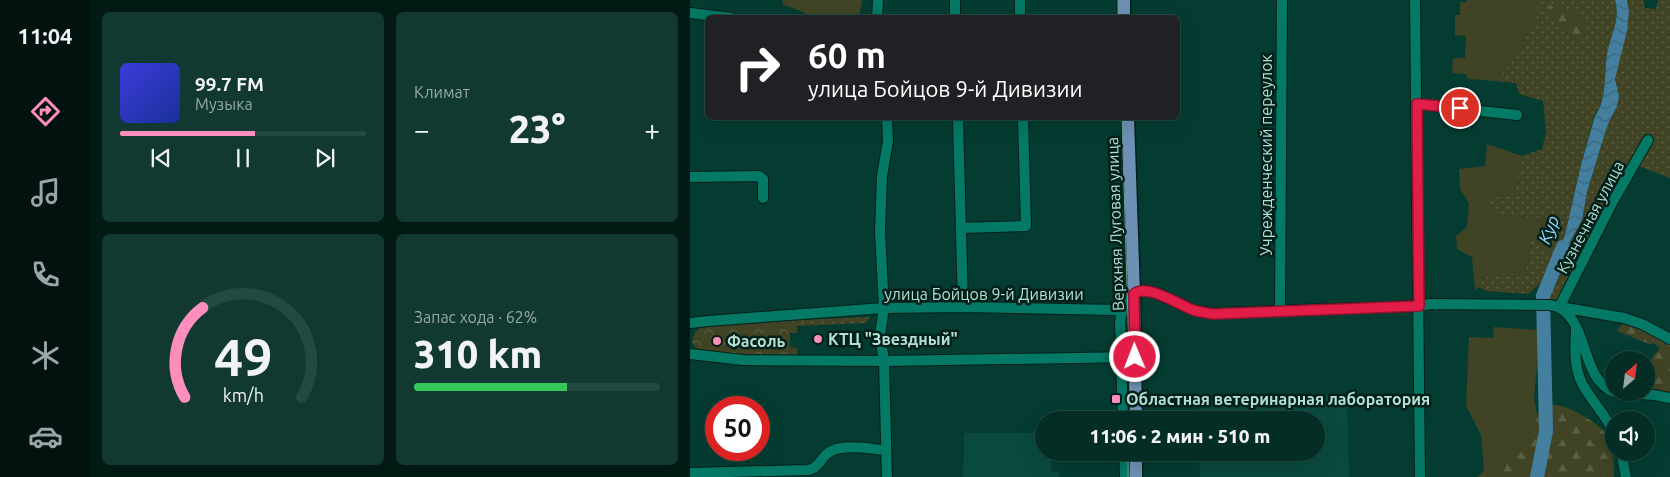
<!DOCTYPE html>
<html lang="ru">
<meta charset="utf-8">
<style>
body{margin:0;font-family:Ubuntu,sans-serif;background:#113932;color:#f1f3f6;height:100vh;display:flex;flex-direction:column;font-size:19px;white-space:nowrap}
*{box-sizing:border-box;margin:0}
p{font-size:16px;color:#97a8a7}
.icon{flex:none;width:28px;height:28px;fill:none;stroke:currentColor;stroke-width:2;stroke-linecap:round;stroke-linejoin:round}
.map{position:relative;flex:1;overflow:hidden}
.panel{display:flex;flex-direction:column;gap:12px;padding:12px;background:#021914;width:600px}
.panel>*{flex:none}
.top-card{position:absolute;left:15px;top:15px;width:475px;height:105px;border-radius:8px;box-shadow:0 5px 20px #0002,0 0 0 1px #244942;background:#202124;color:#fff;overflow:hidden}
.needle{width:32px;rotate:28deg}
.controls{position:absolute;left:915px;top:351px;display:grid;gap:10px}
.controls a{display:grid;place-items:center;width:50px;height:50px;border-radius:50%;background:#032d25;box-shadow:0 5px 20px #0002,0 0 0 1px #244942;font-size:25px}
.speed{position:absolute;left:15px;top:396px;display:flex;gap:10px;font-size:25px;font-weight:700;text-align:center}
.speed>*{display:grid;place-content:center;width:65px;height:65px;border-radius:50%;background:#032d25;box-shadow:0 5px 20px #0002,0 0 0 1px #244942;line-height:1}
.speed .limit{border:8px solid #d22;background:#fff;color:#111}
.pin{position:absolute;display:grid;place-items:center;width:42px;height:42px;color:#fff;margin:-21px;border:2px solid #fff;border-radius:50%;box-shadow:0 1px 5px #0007}
.me{position:absolute;width:55px;margin:-28px;rotate:359deg;stroke-linejoin:round;filter:drop-shadow(0 0 4px #0008)}
.turn{display:flex;align-items:center;gap:18px;height:105px;padding:0 20px;font-size:22px}
.turn .icon{width:65px;height:65px;stroke-width:2.5}
.turn b{display:block;font-size:35px;line-height:42px}
.big{font-size:38px;font-weight:800;line-height:1.1}
.panel .widget{flex:1;display:flex;flex-direction:column;justify-content:center;gap:8px;min-width:0;padding:0 18px;border-radius:8px;background:#113932}
.panel .dial{align-items:center;gap:0}
.dial svg{height:130px;overflow:visible;fill:none;stroke:#244942;stroke-width:7;stroke-linecap:round;text-anchor:middle}
.dial text{fill:#f1f3f6;stroke:none}
.song{display:flex;align-items:center;gap:15px}
.cover{width:60px;height:60px;border-radius:8px;background:linear-gradient(135deg,hsl(240 70% 55%),hsl(230 70% 35%))}
.played{height:5px;border-radius:2px;background:linear-gradient(90deg,#fe8ebc 55%,#244942 55%)}
.keys{display:flex;justify-content:space-around;direction:ltr}
.heat{display:flex;justify-content:space-between;align-items:center;font-size:28px;direction:ltr}
.charge{height:8px;border-radius:4px;background:linear-gradient(90deg,#34c759 62%,#244942 0)}
.panel .tiles{flex:1;display:grid;gap:12px;grid-template-columns:repeat(2,1fr)}
.trip{position:absolute;left:345px;top:411px;width:290px;height:50px;border-radius:25px;background:#032d25;box-shadow:0 5px 20px #0002,0 0 0 1px #244942;font-weight:800;line-height:50px;text-align:center}
main{display:flex;flex:1;min-height:0}
.menu{display:flex;flex-direction:column;width:90px;justify-content:space-around;align-items:center;background:#01120f;color:#97a8a7}
.menu .icon{width:35px;height:35px}
.menu .current{color:#fe8ebc}
.menu b{font-size:22px;color:#f1f3f6}
.map>svg:first-child{display:block}
.built{fill:#0a4a3e}
.grass{fill:url(#grass-dots)}
.forest{fill:url(#forest-firs)}
.park{fill:url(#park-crowns)}
.garden{fill:#404424}
.water{fill:url(#water-waves)}
.lines{fill:none;stroke-linecap:round;stroke-linejoin:round}
.river{stroke:#447fa0;stroke-width:14}
.minor-casing{stroke:#02201a;stroke-width:12}
.major-casing{stroke:#02201a;stroke-width:15}
.minor{stroke:#047965;stroke-width:10}
.major{stroke:#6d91b5;stroke-width:12}
.tram{stroke:#6d9d91;stroke-width:1}
.route-casing{stroke:#92132f;stroke-width:12}
.route{stroke:#e11d48;stroke-width:9}
.poi-dot{fill:#fe8ebc;stroke:#02201a;stroke-width:2}
.labels{text-anchor:middle;stroke-width:5;stroke-linejoin:round;paint-order:stroke}
.street-label{font-size:16px;fill:#b4dfd2;stroke:#02201a}
.poi-label{font-size:16px;font-weight:bold;fill:#b4dfd2;stroke:#02201a;text-anchor:start}
.water-label{font-size:18px;font-style:italic;fill:#93d7ff;stroke:#02201a}
</style>
<main>
<nav class="menu">
<b>11:04</b>
<svg class="icon current" aria-label="directions" viewBox="0 0 24 24"><path d="M12 3l9 9-9 9-9-9zM9 14v-3h6M13 9l2 2-2 2"/></svg>
<svg class="icon" aria-label="music" viewBox="0 0 24 24"><path d="M9 18V5l10-2v13"/><circle cx="6" cy="18" r="3"/><circle cx="16" cy="16" r="3"/></svg>
<svg class="icon" aria-label="phone" viewBox="0 0 24 24"><path d="M5 4h4l2 5-3 2q2 4 5 5l2-3 5 2v4C11 20 4 13 5 4z"/></svg>
<svg class="icon" aria-label="climate" viewBox="0 0 24 24"><path d="M12 3v18M4 7l16 10M4 17L20 7"/></svg>
<svg class="icon" aria-label="car" viewBox="0 0 24 24"><path d="M5 17H2v-5l4-1 3-4h7l3 4 3 1v5h-3M9 17h6M6 11h13"/><circle cx="7" cy="17" r="2"/><circle cx="17" cy="17" r="2"/></svg>
</nav>
<section class="panel">
<div class="tiles">
<div class="widget">
<div class="song"><i class="cover"></i><div><b>99.7 FM</b><p>Музыка</p></div></div>
<div class="played"></div>
<div class="keys"><svg class="icon" aria-label="previous" viewBox="0 0 24 24"><path d="M18 5L8 12l10 7zM5 5v14"/></svg><svg class="icon" aria-label="pause" viewBox="0 0 24 24"><path d="M8 5v14M16 5v14"/></svg><svg class="icon" aria-label="next" viewBox="0 0 24 24"><path d="M6 5l10 7-10 7zM19 5v14"/></svg></div>
</div>
<div class="widget"><p>Климат</p>
<div class="heat"><a>−</a><b class="big">23°</b><a>+</a></div>
</div>
<div class="widget dial"><svg viewBox="0 0 100 80">
<path d="M14 69A42 42 0 1 1 86 69"/>
<path d="M14 69A42 42 0 0 1 25 14" stroke="#fe8ebc"/>
<text x="50" y="56" font-size="32" font-weight="700">49</text>
<text x="50" y="72" font-size="11">km/h</text>
</svg></div>
<div class="widget"><p>Запас хода · 62%</p><b class="big">310 km</b><div class="charge"></div></div>
</div>
</section>
<div class="map">
<svg width="980" height="477" viewBox="0 0 980 477">
<defs>
<pattern id="grass-dots" width="8" height="8" patternUnits="userSpaceOnUse" patternTransform="scale(1.25)"><rect width="8" height="8" fill="#404424"/><path d="M2 2h.1M6 6h.1" fill="none" stroke="#595f43" stroke-width="1.8" stroke-linecap="round"/></pattern>
<pattern id="forest-firs" width="22" height="20" patternUnits="userSpaceOnUse" patternTransform="scale(1.25)"><rect width="22" height="20" fill="#404424"/><path d="M5 1l3.5 6h-7zM16 11l3.5 6h-7z" fill="#595f43"/></pattern>
<pattern id="park-crowns" width="20" height="18" patternUnits="userSpaceOnUse" patternTransform="scale(1.25)"><rect width="20" height="18" fill="#404424"/><path d="M2 6a3 3 0 1 1 6 0M12 15a3 3 0 1 1 6 0" fill="none" stroke="#595f43"/></pattern>
<pattern id="water-waves" width="16" height="10" patternUnits="userSpaceOnUse" patternTransform="scale(1.25)"><rect width="16" height="10" fill="#447fa0"/><path d="M0 5q4-4 8 0t8 0" fill="none" stroke="#3e6779"/></pattern>
</defs>
<rect width="100%" height="100%" fill="#043c31"/>
<path class="built" d="M657,394L659,477H510L509,453L626,452V420H509V402Z
M274,433H354V452L361,453V471L369,473V477H273Z"/>
<path class="grass" d="M848,0H925C931,20 920,36 917,54C914,74 917,100 904,116L891,165L875,235L854,280L838,294L796,291L789,287L792,278L801,275L831,277L838,264L840,242L856,219L832,218L805,214L797,204C807,195 812,194 825,197L826,183L832,156L852,149L856,133L853,101L829,94L826,83L805,81L826,57L848,13Z
M937,0H953L955,8L966,9L968,0H980V178L943,164L871,302H857L855,292L867,265L892,220L897,192L910,149L918,124L927,106L929,96L925,79L939,11Z
M180,317L176,323L107,326V320Z"/>
<path class="forest" d="M868,3L893,19L896,33L889,39C874,34 857,23 859,5Z
M934,322L961,332L980,343V394L968,390L956,389V365L970,348L963,343L959,344L927,331Z
M855,405C858,405 863,404 866,405C880,406 913,425 919,438C924,450 924,464 924,477H813L817,451L830,435L841,432L845,427L847,415Z"/>
<path class="park" d="M107,320V333H100V347L107,348L108,357L53,356L9,352L2,342L5,332L13,326Z"/>
<path class="garden" d="M93,0H172L169,18L123,17L113,12L92,4Z
M777,0H848V13L826,57L805,81L779,79L775,74L762,73L763,58H775L776,36L765,35V15H770V2H777Z
M797,144L832,156L826,183L825,197C812,194 807,195 798,204L805,214L832,218L856,219L840,242L838,264L831,277L801,275L792,278L789,287L785,290L782,257L767,249L766,236L777,227L779,203L770,189L769,169L795,166Z
M804,327L847,330V366L844,398L847,415L845,427L841,432L830,435L817,451L813,477H787L794,471L791,435L776,405L779,337L803,338Z"/>
<path class="water" d="M925,0H937L939,11L937,31L925,79L929,96L927,106L918,124L910,149L897,192L892,220L867,265L864,261L875,235L891,165L905,116C917,100 914,74 917,54C920,36 931,20 925,0Z"/>
<g class="lines">
<path class="river" d="M847,477L856,431L853,296L873,247"/>
<g class="minor-casing">
<path id="minor" d="M265,0V18
M330,0V18
M725,0L730,477
M0,13L42,18
M187,18L188,0
M727,104L827,115
M268,118L273,307
M0,177L69,176L73,179V198
M271,228L336,226L333,118
M433,307L430,321L433,420
M869,308L922,203L958,140
M870,308C899,325 891,379 924,392
M590,311L592,0
M0,323L18,321L194,308L273,307L426,310C437,306 439,294 450,291C462,287 491,306 504,310C510,312 517,313 523,313L729,306L740,304L859,305L934,318L952,324L980,339
M886,328C885,349 883,372 896,390C905,405 917,417 924,433
M0,354L53,360L194,361L445,357
M926,392L964,395L980,398
M434,452L435,477
M931,452L936,477
M0,473L118,470C129,469 131,456 141,451C157,444 179,449 196,450
M197,477L194,361L190,335L194,308L190,232L192,176L198,141L197,118"/>
</g>
<g class="major-casing">
<path id="major" d="M434,0V18
M438,118L444,294L446,420
M446,452V477"/>
</g>
<use href="#minor" class="minor"/>
<use href="#major" class="major"/>
<path class="tram" d="M428,0V18
M432,118L441,420
M438,452V477"/>
</g>
<g class="lines">
<g class="route-casing">
<path id="route" d="M445,357L444,294C457,283 489,305 503,310C510,312 516,313 523,314L729,306L727,104L770,108"/>
</g>
<use href="#route" class="route"/>
</g>
<g class="poi-dot">
<circle cx="128" cy="339" r="5"/>
<circle cx="27" cy="341" r="5"/>
<rect x="421" y="394" width="10" height="10" rx="2.5"/>
</g>
<g class="labels">
<g class="street-label">
<text transform="translate(576 155) rotate(-90)" y="6">Учрежденческий переулок</text>
<text transform="translate(900 217) rotate(-62)" y="6">Кузнечная улица</text>
<text transform="translate(425 224) rotate(-92)" y="6">Верхняя Луговая улица</text>
<text x="294" y="300">улица Бойцов 9-й Дивизии</text>
</g>
<g class="poi-label">
<text x="138" y="345">КТЦ "Звездный"</text>
<text x="37" y="347">Фасоль</text>
<text x="436" y="405">Областная ветеринарная лаборатория</text>
</g>
<g class="water-label">
<text transform="translate(859 230) rotate(-68)" y="6">Кур</text>
</g>
</g>
</svg>
<div class="controls">
<a><svg class="needle" viewBox="-14 -14 28 28"><path d="M0-13l5 13h-10z" fill="#e53935"/><path d="M0 13l5-13h-10z" fill="#97a8a7"/></svg></a>
<a><svg class="icon" aria-label="sound" viewBox="0 0 24 24"><path d="M4 9h4l5-4v14l-5-4H4zM17 9q2 3 0 6"/></svg></a>
</div>
<div class="speed"><div class="limit">50</div></div>
<div class="pin" style="left:770px;top:108px;background:#d93025"><svg class="icon" aria-label="arrive" viewBox="0 0 24 24"><path d="M6 21V4h12l-3 4 3 4H6"/></svg></div>
<svg class="me" style="left:445px;top:357px" viewBox="-20 -20 40 40"><circle r="17" fill="#e11d48" stroke="#fff" stroke-width="3"/><path d="M0-11L8 9 0 5-8 9z" fill="#fff"/></svg>
<div class="trip">11:06 · 2 мин · 510 m</div>
<div class="top-card">
<div class="turn"><svg class="icon" aria-label="right" viewBox="0 0 24 24"><path d="M7 20v-9h11M14 6l5 5-5 5"/></svg><div><b>60 m</b>улица Бойцов 9-й Дивизии</div></div>
</div>
</div>
</main>
